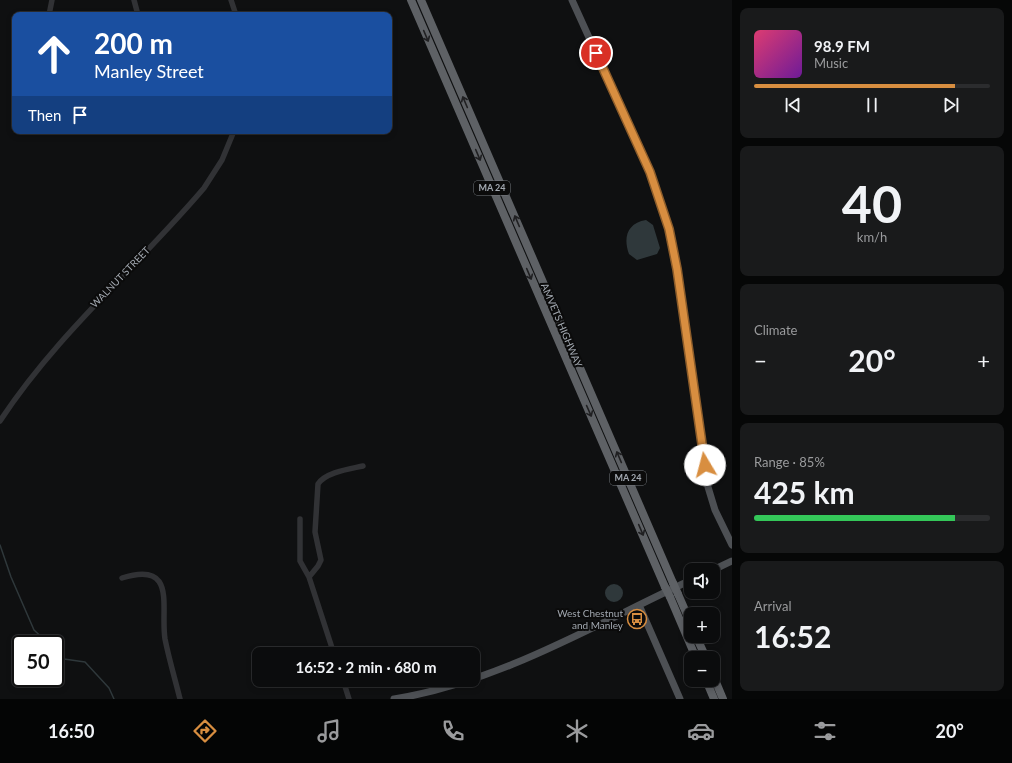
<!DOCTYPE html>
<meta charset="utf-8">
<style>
body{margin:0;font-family:Lato,sans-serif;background:#191a1b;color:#f1f3f6;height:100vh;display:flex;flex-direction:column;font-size:15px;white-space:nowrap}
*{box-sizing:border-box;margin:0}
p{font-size:13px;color:#9a9b9d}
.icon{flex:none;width:22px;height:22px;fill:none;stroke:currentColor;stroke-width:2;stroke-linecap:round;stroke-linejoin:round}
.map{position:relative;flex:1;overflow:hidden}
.drawer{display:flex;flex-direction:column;gap:8px;padding:8px;background:#060707;width:280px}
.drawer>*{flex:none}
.top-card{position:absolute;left:12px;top:12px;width:380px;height:122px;border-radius:8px;box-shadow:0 2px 6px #0003,0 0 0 1px #2b2c2e;background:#1a4fa0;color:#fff;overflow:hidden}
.tools{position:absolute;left:684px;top:563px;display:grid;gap:8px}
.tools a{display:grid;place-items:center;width:36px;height:36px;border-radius:8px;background:#0b0c0d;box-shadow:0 2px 6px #0003,0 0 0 1px #2b2c2e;font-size:20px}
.speed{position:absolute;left:12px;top:635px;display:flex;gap:8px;font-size:20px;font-weight:700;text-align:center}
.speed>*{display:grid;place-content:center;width:52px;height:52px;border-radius:50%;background:#0b0c0d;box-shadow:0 2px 6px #0003,0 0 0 1px #2b2c2e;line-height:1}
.speed .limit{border:2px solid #111;border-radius:6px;background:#fff;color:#111}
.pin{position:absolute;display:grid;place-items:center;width:34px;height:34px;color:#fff;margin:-17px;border:2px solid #fff;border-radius:50%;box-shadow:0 1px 4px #0007}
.me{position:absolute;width:44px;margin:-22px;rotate:352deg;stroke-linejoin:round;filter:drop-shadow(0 0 3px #0008)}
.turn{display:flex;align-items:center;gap:14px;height:84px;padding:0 16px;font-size:18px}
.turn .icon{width:52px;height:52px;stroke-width:2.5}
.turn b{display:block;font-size:28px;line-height:34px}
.then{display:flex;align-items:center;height:38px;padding:0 16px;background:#0003;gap:8px;font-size:15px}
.big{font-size:30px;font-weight:700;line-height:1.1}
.drawer .widget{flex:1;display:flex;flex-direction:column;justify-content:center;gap:6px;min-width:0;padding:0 14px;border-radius:8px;background:#191a1b}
.drawer .dial{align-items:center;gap:0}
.dial b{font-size:52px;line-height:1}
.song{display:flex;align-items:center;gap:12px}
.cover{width:48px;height:48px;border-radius:6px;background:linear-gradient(135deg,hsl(340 70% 55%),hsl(280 70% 35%))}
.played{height:4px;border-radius:2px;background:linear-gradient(90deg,#d88e40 85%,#2b2c2e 85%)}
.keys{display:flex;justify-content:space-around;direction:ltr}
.heat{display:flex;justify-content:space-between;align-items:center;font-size:22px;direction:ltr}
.charge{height:6px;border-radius:3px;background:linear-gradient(90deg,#34c759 85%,#2b2c2e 0)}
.trip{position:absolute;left:252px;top:647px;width:228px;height:40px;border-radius:8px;background:#0b0c0d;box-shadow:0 2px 6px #0003,0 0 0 1px #2b2c2e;font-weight:700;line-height:40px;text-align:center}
.tab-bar{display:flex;height:64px;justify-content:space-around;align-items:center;background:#040505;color:#9a9b9d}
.tab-bar .icon{width:28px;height:28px}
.tab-bar .current{color:#d88e40}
.tab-bar b{font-size:18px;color:#f1f3f6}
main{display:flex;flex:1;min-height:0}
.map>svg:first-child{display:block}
.water{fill:#2f383b}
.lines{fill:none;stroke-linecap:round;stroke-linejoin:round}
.stream{stroke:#2f383b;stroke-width:1.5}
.minor{stroke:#313235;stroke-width:5.5}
.major{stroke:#4d5054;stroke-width:7}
.highway{stroke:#5e6165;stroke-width:8}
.highway-bridge{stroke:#5e6165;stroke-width:8}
.oneway{stroke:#202022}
.route-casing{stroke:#8c5c2a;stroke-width:10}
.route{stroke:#d88e40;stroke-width:7}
.labels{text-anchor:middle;stroke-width:4;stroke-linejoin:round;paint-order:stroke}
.shield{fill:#0b0b0b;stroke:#75797e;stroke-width:1}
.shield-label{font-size:9px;font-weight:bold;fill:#a2a8b0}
.street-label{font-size:10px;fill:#a2a8b0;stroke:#0b0b0b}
.poi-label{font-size:10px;fill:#a2a8b0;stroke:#0b0b0b;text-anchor:end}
</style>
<main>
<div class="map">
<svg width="732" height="699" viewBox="0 0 732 699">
<rect width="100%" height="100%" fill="#0f1011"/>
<path class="water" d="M646,220L653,225L660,248L657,254L637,260L629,254C623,238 627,223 646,220Z
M605 593a9 9 0 1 1 18 0a9 9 0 1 1-18 0Z"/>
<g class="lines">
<path class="stream" d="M0,545L11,577L34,630L49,644
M55,650L64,659L85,662L109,688L114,699"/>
<path class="minor" d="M134,0L138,15
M231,0L236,15
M49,15L52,0
M0,421C57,334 137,267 204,188L222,160L234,131
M300,519V561L309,577L334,654
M309,577L318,566L321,560L315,532L318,484C326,472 350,469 363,466
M122,578C178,560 160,608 165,639C169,659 175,679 180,699
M343,680L349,699"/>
<path class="major" d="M572,0L650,172L669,229L677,269L708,487L715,510L732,545
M713,570L732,561
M639,605L680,699
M394,699C500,682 594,625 691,580"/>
<path class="highway" d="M411,0L665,587
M421,0L673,583
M678,594L691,624
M670,597L696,658
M696,636L706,658
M713,675L723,699
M706,680L714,699"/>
<path class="highway-bridge" d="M673,583L678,594
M665,587L670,597"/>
</g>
<defs><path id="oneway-shaft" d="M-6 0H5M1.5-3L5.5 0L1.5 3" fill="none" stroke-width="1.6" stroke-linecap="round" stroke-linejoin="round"/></defs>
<g class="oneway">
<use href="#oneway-shaft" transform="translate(426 36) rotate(67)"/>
<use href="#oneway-shaft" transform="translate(465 102) rotate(-113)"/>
<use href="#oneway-shaft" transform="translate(478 155) rotate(67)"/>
<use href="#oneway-shaft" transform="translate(517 221) rotate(-113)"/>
<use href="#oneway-shaft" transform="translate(529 274) rotate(67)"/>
<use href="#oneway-shaft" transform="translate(589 411) rotate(66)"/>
<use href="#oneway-shaft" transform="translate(619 457) rotate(-113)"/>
<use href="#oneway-shaft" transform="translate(641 530) rotate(67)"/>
</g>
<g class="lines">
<g class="route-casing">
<path id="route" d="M596,53L650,172L669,229L677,269L705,465"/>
</g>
<use href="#route" class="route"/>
</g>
<defs>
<g id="bus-ring" transform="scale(1)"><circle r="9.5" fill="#0b0b0b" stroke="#d88e40" stroke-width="1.5"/><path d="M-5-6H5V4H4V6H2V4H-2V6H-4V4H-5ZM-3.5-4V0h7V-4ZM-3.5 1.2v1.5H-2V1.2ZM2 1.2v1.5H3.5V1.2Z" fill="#d88e40"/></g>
</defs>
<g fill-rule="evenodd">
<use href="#bus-ring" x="637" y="619"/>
</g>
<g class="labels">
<g class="shield">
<rect x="474" y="181" width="36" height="14" rx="3"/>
<rect x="610" y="471" width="36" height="14" rx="3"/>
</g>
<g class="shield-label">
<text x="492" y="191">MA 24</text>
<text x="628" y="481">MA 24</text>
</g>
<g class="street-label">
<text transform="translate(120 277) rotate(-46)" y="4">WALNUT STREET</text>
<text transform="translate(562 325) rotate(67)" y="4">AMVETS HIGHWAY</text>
</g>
<g class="poi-label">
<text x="623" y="617">West Chestnut<tspan x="623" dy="12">and Manley</tspan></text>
</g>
</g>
</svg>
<div class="tools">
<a><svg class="icon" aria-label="sound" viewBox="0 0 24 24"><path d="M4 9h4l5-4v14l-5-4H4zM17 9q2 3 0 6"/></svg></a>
<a>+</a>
<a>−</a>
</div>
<div class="speed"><div class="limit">50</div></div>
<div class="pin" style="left:596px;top:53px;background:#d93025"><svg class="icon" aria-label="arrive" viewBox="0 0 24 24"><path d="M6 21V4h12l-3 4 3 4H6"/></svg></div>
<svg class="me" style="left:705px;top:465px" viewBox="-20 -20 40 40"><circle r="19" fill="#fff"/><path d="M0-13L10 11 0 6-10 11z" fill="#d88e40"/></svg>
<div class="trip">16:52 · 2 min · 680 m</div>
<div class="top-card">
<div class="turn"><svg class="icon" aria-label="ahead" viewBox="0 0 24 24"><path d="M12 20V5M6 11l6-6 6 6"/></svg><div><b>200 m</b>Manley Street</div></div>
<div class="then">Then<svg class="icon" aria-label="arrive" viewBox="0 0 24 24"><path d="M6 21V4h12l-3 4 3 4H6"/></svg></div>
</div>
</div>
<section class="drawer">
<div class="widget">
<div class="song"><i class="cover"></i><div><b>98.9 FM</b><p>Music</p></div></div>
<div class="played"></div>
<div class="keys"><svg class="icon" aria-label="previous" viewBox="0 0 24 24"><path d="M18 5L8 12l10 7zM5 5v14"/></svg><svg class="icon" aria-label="pause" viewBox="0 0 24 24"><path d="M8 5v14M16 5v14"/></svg><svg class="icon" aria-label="next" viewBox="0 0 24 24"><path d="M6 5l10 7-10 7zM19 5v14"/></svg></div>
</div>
<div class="widget dial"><b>40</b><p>km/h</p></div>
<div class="widget"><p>Climate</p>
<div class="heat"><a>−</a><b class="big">20°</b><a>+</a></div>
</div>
<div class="widget"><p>Range · 85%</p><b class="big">425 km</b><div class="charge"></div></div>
<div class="widget"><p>Arrival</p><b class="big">16:52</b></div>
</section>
</main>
<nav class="tab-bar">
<b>16:50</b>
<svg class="icon current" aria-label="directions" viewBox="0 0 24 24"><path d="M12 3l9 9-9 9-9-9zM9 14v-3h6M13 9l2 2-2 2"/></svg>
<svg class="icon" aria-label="music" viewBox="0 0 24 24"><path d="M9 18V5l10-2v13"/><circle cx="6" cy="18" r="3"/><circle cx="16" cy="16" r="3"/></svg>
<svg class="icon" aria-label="phone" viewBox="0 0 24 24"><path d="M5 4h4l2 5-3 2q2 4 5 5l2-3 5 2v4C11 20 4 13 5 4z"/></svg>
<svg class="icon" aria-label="climate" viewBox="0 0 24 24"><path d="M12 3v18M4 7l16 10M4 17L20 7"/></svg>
<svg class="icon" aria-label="car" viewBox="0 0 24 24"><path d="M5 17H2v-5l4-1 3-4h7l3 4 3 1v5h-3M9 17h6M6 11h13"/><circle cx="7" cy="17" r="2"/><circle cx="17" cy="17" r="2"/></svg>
<svg class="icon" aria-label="filters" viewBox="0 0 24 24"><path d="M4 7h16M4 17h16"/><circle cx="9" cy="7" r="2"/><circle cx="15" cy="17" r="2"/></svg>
<b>20°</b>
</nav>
